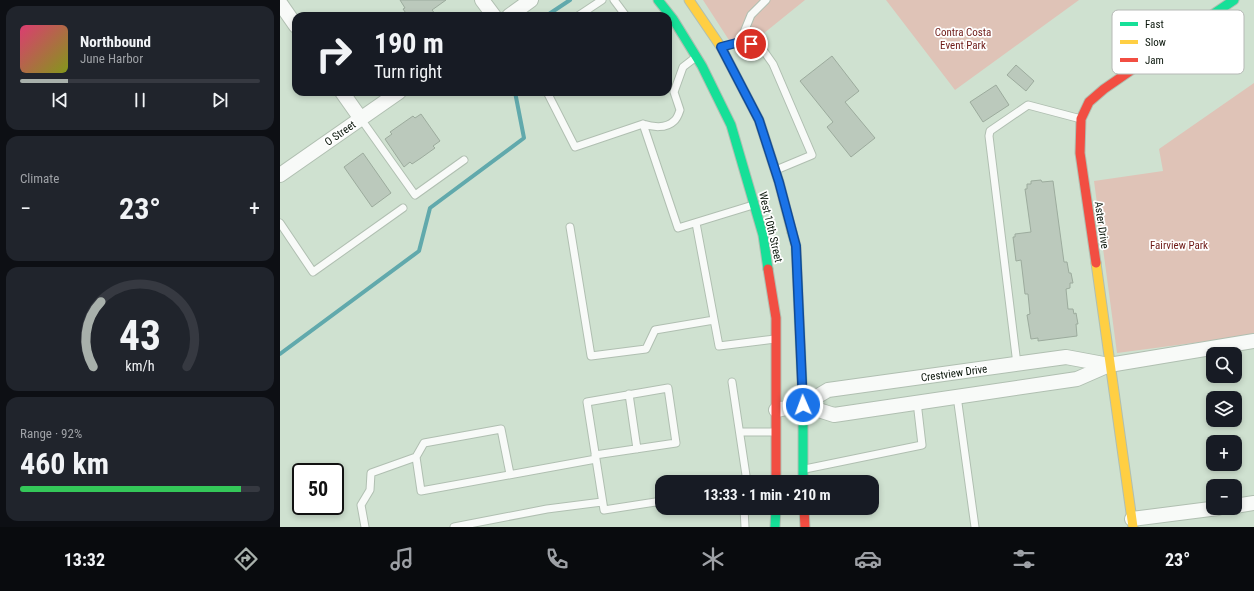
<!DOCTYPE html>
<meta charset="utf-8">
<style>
body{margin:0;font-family:"Roboto Condensed",sans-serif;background:#20242c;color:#f1f3f6;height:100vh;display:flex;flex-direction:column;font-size:15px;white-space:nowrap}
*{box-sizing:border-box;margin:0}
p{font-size:13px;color:#9ea1a6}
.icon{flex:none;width:22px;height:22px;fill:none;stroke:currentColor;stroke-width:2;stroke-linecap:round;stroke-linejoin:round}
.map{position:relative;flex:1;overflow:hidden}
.sheet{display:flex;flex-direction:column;gap:6px;padding:6px;background:#0d0f14;width:280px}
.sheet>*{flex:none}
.guide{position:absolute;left:12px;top:12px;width:380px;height:84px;border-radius:12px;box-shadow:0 2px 6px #0003;background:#171b24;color:#f1f3f6;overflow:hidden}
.buttons{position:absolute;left:926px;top:347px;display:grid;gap:8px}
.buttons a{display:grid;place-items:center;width:36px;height:36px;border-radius:8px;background:#171b24;box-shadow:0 2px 6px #0003;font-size:20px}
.speed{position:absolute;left:12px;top:463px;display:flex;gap:8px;font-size:20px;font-weight:700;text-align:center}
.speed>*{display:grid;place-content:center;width:52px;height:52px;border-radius:50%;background:#171b24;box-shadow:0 2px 6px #0003;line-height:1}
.speed .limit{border:2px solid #111;border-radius:6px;background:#fff;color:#111}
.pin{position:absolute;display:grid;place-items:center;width:34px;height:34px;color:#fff;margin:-17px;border:2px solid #fff;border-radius:50%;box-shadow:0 1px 4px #0007}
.me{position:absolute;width:44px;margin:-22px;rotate:358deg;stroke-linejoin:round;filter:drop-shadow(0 0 3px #0008)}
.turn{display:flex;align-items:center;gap:14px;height:84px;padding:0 16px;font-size:18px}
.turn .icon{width:52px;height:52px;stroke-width:2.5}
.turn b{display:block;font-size:28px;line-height:34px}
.big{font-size:30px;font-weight:700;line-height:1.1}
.sheet .card{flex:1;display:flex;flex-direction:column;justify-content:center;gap:6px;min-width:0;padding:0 14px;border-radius:12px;background:#20242c}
.sheet .dial{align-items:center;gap:0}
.dial svg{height:104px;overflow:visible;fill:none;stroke:#363941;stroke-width:7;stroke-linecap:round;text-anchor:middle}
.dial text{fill:#f1f3f6;stroke:none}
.song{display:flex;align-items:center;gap:12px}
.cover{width:48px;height:48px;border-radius:6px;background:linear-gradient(135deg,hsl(340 70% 55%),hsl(70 70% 35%))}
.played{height:4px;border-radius:2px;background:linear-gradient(90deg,#a8b0ab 20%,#363941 20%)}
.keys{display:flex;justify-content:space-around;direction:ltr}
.heat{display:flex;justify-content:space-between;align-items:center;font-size:22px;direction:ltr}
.charge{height:6px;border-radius:3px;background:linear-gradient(90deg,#34c759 92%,#363941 0)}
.trip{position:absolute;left:375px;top:475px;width:224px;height:40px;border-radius:12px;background:#171b24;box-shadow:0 2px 6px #0003;font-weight:700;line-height:40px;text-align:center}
.menu{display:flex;height:64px;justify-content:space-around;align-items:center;background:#090b0e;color:#9ea1a6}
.menu .icon{width:28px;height:28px}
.menu .selected{color:#a8b0ab}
.menu b{font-size:18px;color:#f1f3f6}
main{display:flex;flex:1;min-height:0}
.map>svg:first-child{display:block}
.green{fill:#dfc3b7}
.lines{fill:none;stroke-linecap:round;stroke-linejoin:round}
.stream{stroke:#61a9ac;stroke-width:4}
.building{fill:#bbc9bc;stroke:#9cab9d}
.lane-casing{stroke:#b0bfb1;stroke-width:9}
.street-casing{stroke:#b0bfb1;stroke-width:16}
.fast-casing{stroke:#b0bfb1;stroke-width:11}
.slow-casing{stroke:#b0bfb1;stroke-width:11}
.jam-casing{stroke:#b0bfb1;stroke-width:11}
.lane{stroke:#f8faf8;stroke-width:7}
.street{stroke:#f8faf8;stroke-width:14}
.fast{stroke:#16e098;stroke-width:9}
.slow{stroke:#ffcf43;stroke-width:9}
.jam{stroke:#f24e42;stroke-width:9}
.route-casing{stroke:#114b97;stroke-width:10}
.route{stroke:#1a73e8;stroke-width:7}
.labels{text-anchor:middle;stroke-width:3.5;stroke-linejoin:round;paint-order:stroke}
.park-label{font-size:11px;fill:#6e1a17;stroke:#fff}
.street-label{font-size:11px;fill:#0a160b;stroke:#fff}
.key{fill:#fff;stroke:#b6b9b6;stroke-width:1}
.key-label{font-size:11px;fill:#0a160b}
</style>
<main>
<section class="sheet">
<div class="card">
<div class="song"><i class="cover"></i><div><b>Northbound</b><p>June Harbor</p></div></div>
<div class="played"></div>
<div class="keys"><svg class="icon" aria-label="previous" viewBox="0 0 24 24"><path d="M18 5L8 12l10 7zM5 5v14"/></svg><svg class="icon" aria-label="pause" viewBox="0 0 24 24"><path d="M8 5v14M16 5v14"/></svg><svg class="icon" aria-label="next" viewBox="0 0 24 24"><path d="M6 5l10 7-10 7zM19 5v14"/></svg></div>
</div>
<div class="card"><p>Climate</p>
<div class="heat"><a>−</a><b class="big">23°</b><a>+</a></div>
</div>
<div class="card dial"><svg viewBox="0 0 100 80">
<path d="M14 69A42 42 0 1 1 86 69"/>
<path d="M14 69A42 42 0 0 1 20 19" stroke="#a8b0ab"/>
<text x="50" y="56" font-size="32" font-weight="700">43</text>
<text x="50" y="72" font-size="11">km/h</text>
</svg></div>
<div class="card"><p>Range · 92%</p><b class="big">460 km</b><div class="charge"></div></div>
</section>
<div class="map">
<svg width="974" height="527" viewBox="0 0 974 527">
<rect width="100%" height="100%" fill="#cfe1d0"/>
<path class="green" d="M423,0H525L458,54Z
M606,0H799L675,90Z
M974,83V335L837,353L814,181L883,171L879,149Z"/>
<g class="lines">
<path class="stream" d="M266,16L290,0
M0,354L139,251L150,208L244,138L235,92"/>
</g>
<path class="building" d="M120,0H166L152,10L157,16H128L123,9L125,8Z
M552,56L579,91L565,102L595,138L571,157L547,127L553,122L520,81Z
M736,65L754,81L746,91L727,75Z
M716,85L729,105L703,122L690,102Z
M141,114L160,141L153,146L155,148L141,158L132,164L130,162L124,167L105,139L112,134L110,132L133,116L135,118Z
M83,153L111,193L92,207L64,167Z
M761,180L762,182L773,181L784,262H787L789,273H791L793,283H790V288L786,289L788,309H793L794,314L796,313L798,324H796L797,336L758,341V338L751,339L747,315L750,314L748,294H745L741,260L736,261L733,237H735V234L751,232L745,189H747V184H751V181Z"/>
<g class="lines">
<g class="lane-casing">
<path id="lane" d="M334,0L346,16
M298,16L322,0
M460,42L471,15L486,0
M441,47L460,42L481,47L493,64L532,155L496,170
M267,92L295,147L363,124L398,228L473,205
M81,119L135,195L184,160
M363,124C372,127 386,129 394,121C397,119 399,113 400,110L394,92L403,67L416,57
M0,223L33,272L123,208
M416,223L439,346L495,339
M290,227L311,356L366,349L375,330L434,320
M737,364L709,136L710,131L748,105L801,119
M452,382L467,482
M349,394L357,449
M677,396L695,527
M460,432H494
M315,455L396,443L388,388L307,402L324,510L382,501
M136,457L144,443L221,429L230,474
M525,469L642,445L637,402
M464,508L465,527
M85,527L81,505L90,490L91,473L136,457L141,491L316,459
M174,527L267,509L322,502"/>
</g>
<g class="street-casing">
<path id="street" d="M202,0L214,16
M0,3L16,26
M229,16L251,0
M62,92L81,119
M0,175L119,92
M523,405L554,415L797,379L829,365L974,341
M496,410L523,405L548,390L786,357L829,365
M955,506L974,503
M852,519L938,508"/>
</g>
<g class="fast-casing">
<path id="fast" d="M378,0L393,19L422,66L451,125L483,235L488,269
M892,42L954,0
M512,232L516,246L523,405V482
M495,527L496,508"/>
</g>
<g class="slow-casing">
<path id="slow" d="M409,0L441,47L479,120L499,182L512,232
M816,263L853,527"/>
</g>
<g class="jam-casing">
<path id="jam" d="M816,263L800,153L801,119L809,102L824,89L892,42
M488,269L496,318V482
M524,508L525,527"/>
</g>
<use href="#lane" class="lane"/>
<use href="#street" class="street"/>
<use href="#fast" class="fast"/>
<use href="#slow" class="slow"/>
<use href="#jam" class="jam"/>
</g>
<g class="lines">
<g class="route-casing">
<path id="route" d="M471,44L460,42L441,47L479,120L499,182L516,246L523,405"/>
</g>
<use href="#route" class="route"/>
</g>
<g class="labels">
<g class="park-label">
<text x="683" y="36">Contra Costa<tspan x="683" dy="13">Event Park</tspan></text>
<text x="899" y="249">Fairview Park</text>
</g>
<g class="street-label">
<text transform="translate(60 133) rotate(-35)" y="4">O Street</text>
<text transform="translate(822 225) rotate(82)" y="4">Aster Drive</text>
<text transform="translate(491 227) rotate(77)" y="4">West 10th Street</text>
<text transform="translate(674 373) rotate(-8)" y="4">Crestview Drive</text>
</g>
</g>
<rect x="832" y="10" width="132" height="64" rx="6" class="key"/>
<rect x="840" y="22" width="18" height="4" fill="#16e098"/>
<rect x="840" y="40" width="18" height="4" fill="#ffcf43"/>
<rect x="840" y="58" width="18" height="4" fill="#f24e42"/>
<g class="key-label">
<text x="865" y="28">Fast</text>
<text x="865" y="46">Slow</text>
<text x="865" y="64">Jam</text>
</g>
</svg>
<div class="buttons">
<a><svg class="icon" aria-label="search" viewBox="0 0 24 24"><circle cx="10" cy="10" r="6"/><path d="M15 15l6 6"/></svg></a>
<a><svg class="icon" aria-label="layers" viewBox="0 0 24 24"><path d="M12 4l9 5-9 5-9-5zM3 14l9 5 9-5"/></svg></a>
<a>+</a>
<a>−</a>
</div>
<div class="speed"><div class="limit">50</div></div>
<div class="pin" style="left:471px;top:44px;background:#d93025"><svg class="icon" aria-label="arrive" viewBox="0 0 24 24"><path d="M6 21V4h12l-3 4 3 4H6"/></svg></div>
<svg class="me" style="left:523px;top:405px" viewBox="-20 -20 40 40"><circle r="17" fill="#1a73e8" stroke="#fff" stroke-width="3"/><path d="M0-11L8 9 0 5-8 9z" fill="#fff"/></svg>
<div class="trip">13:33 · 1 min · 210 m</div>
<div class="guide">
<div class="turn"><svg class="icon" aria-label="right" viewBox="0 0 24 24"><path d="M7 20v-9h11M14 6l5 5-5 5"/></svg><div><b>190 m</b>Turn right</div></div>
</div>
</div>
</main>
<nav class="menu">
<b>13:32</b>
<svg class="icon selected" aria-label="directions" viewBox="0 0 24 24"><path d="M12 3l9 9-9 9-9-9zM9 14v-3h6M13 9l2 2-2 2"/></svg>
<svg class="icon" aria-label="music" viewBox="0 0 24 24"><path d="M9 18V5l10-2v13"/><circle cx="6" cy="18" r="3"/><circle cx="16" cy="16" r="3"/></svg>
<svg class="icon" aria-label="phone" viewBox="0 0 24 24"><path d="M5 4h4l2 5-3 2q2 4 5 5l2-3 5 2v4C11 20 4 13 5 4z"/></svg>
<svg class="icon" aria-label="climate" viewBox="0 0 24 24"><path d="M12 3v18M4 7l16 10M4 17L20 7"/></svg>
<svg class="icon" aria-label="car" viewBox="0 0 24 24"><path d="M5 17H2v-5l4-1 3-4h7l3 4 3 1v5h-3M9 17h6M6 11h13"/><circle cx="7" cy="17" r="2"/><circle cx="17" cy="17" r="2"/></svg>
<svg class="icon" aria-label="filters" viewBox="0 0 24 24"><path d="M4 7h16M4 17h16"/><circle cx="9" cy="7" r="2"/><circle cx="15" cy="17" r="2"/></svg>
<b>23°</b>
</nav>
